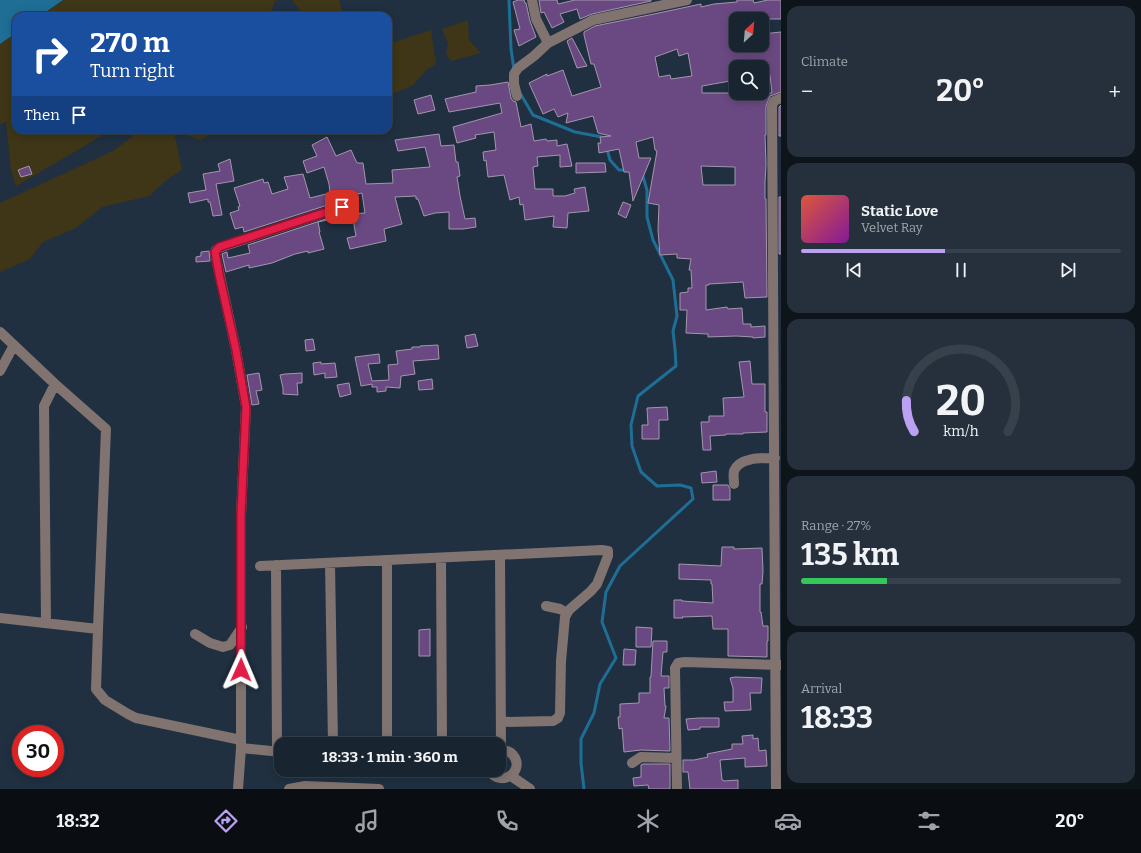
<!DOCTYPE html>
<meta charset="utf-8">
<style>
body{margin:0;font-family:Bitter,serif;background:#25303c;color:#f1f3f6;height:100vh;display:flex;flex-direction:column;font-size:15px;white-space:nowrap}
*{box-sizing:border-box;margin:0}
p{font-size:13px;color:#9fa4ab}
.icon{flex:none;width:22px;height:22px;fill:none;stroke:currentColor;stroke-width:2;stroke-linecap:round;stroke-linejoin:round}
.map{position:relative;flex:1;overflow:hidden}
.sheet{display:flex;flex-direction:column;gap:6px;padding:6px;background:#0d141a;width:360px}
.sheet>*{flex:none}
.hud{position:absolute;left:12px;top:12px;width:380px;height:122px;border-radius:12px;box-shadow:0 2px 10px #0003,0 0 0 1px #36414c;background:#1a4fa0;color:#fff;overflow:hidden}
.needle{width:26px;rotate:26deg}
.buttons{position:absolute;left:729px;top:12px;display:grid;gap:8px}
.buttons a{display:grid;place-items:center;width:40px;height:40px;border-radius:8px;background:#182430;box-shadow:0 2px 10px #0003,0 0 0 1px #36414c;font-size:20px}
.speed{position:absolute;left:12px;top:725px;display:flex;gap:8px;font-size:20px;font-weight:700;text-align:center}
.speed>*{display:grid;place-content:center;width:52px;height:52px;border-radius:50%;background:#182430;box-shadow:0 2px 10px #0003,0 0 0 1px #36414c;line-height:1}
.speed .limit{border:6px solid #d22;background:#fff;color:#111}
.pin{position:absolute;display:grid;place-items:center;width:34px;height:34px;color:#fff;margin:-17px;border-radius:8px;box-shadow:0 2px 6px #0006}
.me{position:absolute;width:44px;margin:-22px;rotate:1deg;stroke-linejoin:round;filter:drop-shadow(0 0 3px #0008)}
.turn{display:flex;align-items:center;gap:14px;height:84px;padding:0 12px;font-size:18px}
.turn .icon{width:52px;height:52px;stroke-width:2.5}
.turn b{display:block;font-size:28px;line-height:34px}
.then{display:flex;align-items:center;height:38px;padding:0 12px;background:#0003;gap:8px;font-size:15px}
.big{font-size:30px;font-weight:700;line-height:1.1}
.sheet .widget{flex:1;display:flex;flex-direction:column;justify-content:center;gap:6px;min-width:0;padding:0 14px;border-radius:12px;background:#25303c}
.sheet .dial{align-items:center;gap:0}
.dial svg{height:104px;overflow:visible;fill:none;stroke:#36414c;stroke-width:7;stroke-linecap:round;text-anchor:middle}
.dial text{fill:#f1f3f6;stroke:none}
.song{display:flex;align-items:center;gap:12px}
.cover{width:48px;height:48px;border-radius:6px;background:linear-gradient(135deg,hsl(10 70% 55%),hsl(290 70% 35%))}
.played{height:4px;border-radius:2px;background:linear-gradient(90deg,#bca0f2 45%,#36414c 45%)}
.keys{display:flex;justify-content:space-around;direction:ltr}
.heat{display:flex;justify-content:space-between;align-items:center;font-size:22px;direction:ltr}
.charge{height:6px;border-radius:3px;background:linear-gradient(90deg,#34c759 27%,#36414c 0)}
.trip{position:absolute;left:274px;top:737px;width:232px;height:40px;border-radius:12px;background:#182430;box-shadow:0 2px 10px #0003,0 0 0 1px #36414c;font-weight:700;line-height:40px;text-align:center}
.dock{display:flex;height:64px;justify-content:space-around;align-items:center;background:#0a0e13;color:#9fa4ab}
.dock .icon{width:28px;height:28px}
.dock .current{color:#bca0f2}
.dock b{font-size:18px;color:#f1f3f6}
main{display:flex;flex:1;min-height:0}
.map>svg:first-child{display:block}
.sand{fill:#3e3616}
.water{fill:#1f6e96}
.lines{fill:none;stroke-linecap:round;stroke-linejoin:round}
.stream{stroke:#1f6e96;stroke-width:3}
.building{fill:#6a4982;stroke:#a396ad;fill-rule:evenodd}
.minor{stroke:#807370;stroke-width:10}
.route-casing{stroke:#92132f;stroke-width:10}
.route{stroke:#e11d48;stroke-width:7}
</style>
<main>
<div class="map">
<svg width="781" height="789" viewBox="0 0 781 789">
<rect width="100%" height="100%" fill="#203040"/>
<path class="sand" d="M63,0H279L275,1L270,15L271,16H40Z
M292,0H339L343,16H304Z
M468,20L469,40L481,53L451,61L446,54L448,44L442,29Z
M431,30L436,64L426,70L413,85L388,96V36L394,42Z
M16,33V130H111L81,148L16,186L11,171L6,122L0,124V44Z
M141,130H173L176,140L182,170L169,178L149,196L102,207L76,228L43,242L30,259L0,272V203L113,151Z
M184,130H219L200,140L186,135Z"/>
<path class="water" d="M0,0H63L40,16H16V33L0,44Z"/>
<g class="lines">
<path class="stream" d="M509,0L511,49L514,69
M520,93L533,115L575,132L602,137V138
M607,149L610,160L619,170H626
M584,789L581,763V739L594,713L600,684L616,658L602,622L606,592L620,566L693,499L691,488L680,485L657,486L641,472L632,446L631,425L638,396L676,366L675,349L673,331L677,316L673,280L653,240L647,217V190L642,173"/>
</g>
<path class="building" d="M518,0H524L525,3H526L530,21L536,37L519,46L514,30L520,29L513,2Z
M539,0H557L558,4L575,0H651V1L592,14L580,19L577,9L560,14L564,22L552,28L544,12L541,13Z
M737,0H753L754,3L768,0H781V19H736V45H762V34L781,32V92L770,96L766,106V135H765L766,164L765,183V199H766L767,297L745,298L743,282L709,284V285H706V310L727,307L728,309L742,308L743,324H751V327L765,326V337L753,338V337L736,336L708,337V334L686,333L687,310H680V293L688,292V288H692L691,270H689L691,259L677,258V254L660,255L658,230L659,205L648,203L657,151L655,150L653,137L636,142L639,158H651L633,201L629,172H624L619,149L599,153L598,143H601L600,137L611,136L598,133L593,116L566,123L568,113L558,117L554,109L543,114L529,83L547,74V76L563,70L572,96L601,87L594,64H591L584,35V32L595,26L654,14L701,4V7L714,4L737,2ZM677,49L679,56L688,53L692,76L671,79L670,75L659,77L655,57ZM736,67H762L763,76L770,75L772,93H702V86L736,80ZM701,166L735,167V185H703Z
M572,38L587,66L577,68L567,41Z
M508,82L511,98L513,101L516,102L521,127L531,124L534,141L546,139L547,141L557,140V146L567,144L572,166L560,167V155L537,157L538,166L533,167L535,189H553V196H565L575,193L574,189L585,187L589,211L568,213L567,228L553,227L554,216L525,220L523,204L520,205L519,197L510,200L504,175L488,177L486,160L484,161L483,152L496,150L494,132L475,135L476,138L457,143L453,127L502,113L500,103L449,112L445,99L476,92V86L490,85Z
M431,95L435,110L418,114L414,100Z
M781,105V136H779V107Z
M439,134L441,146L454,145L456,162H458L460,176L457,177L460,196L465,219L475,218L476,227L463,229H449V212L435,213L424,216L418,199H416V196L395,197L402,224L384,229L386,241L350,249L347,238L356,236L352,214L365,213L362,193L344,197L345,201H340L244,232L243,227L235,229L230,213L239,210L238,207L240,206L234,188L263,179L264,183L268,182L272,194L288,189L284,177L303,174L310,198L330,193L329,184L324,167L307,173L303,161L317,156L312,145L327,137L336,156L351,150L357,163H363L366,184L393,183L392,170L430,167L425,147L398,151L395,140Z
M230,159L234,181L216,184L222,215L213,216L210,202H208V199L190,203L188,193L206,190L203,174L220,171L218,164Z
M576,163H605L606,172L576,173Z
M29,166L32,174L21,177L18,170Z
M779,197H781V254H779Z
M623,202L631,205L626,218L618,214Z
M347,210L349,215L318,222L320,232H319L324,249L308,253V251L295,254L272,263L249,268V265L226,272L222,254L224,253L227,252L228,258L250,253L248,245L344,213Z
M209,251L210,261L196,262V257L201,256V252Z
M475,334L478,346L467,348L465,336Z
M313,339L315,350L306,351L305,340Z
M438,345L439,359L413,361L415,374L401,376L400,388L386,387V391L377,392V387H372V384L361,386L355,357L379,354L380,363L368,364L372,381L389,380L388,365L398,364L396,351L412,349V347H420V346Z
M750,361L752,384H765V412H767V432L743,433V434H726V435L710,436L711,450H703L701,422H709V416H724L723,398L744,397L739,362Z
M321,362V364L335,363L337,377L325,378V373L314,375L313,363Z
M259,373L262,390L256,391L259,404L252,405L247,375Z
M302,373V383H297L298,395L283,394V388L280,375L285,374Z
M432,379L433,389L419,390L418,381Z
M349,383L351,394L340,397L337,385Z
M667,407L668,420H659V439H642V425H648L647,408Z
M716,471L717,482L702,483L701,473Z
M713,485H728L730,489V500H713Z
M722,547H734V549L762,548L763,571L762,584H760V612H761L763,626H768V641H767V657L728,656V629H713L712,616L682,617L683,618H674V600H682V601L713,603L712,584H711V580L679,579V564L721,566Z
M636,627L652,628L651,647H636Z
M430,629V656H419V630Z
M653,641H667V652H663L661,676H669V688H664L665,706H666L664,718H669L670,751L641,750L624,752L622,728L619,729L618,717H620V704L639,703V693H650V677H651Z
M624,649L636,650L635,665H623Z
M735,677L762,678L761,693H750L751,710L725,711L724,702H733V688L730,678Z
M699,718H719V727H700V729L688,730L686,719Z
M753,735V739L758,738L759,751L766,750L767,766L745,767V758L720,760L722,780H723L724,781L738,780V789H690L688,772H683V760H694L708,757L707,754L732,749V744H743L742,736Z
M643,764H670V789H649L648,785L634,786L633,778L641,777V765Z"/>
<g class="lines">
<path class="minor" d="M532,0L536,19L548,43L593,20L687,0
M517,96L514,84V74L518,68L534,56L548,43
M0,332L55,384L106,429L98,629L96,689L105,700L128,714L136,718L241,740
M0,371L14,345
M734,484C734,480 733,475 734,471C739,457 762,458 775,458
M500,555L501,750
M441,558L442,744
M387,560V744
M330,563L333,744
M276,565L277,751
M260,566L602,550L608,551V556L597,584L591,591L569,610L565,617L561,661L560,713L558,718L553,721L502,722
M546,606L560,609L567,613
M0,618L98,629
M46,623L44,406L55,384
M195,634L210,643L223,647L230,645L242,627
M241,748L281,752
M632,763L641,757L676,758
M489,770C501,789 526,771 513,755C510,751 505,750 499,750
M511,776L530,789
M238,789L241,748V515L246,407L236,350L216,258L215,252L216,250L221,247L342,207
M289,789L305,786L379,789
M677,789L675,668L678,663L685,662L781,665
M776,789L772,106L774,101L781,98"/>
</g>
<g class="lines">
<g class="route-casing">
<path id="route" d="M241,670V515L246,407L236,350L219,274L215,252L219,247L342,207"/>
</g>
<use href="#route" class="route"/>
</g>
</svg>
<div class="buttons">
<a><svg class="needle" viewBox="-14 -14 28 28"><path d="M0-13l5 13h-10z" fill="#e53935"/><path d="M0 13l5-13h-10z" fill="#9fa4ab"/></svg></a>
<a><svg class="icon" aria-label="search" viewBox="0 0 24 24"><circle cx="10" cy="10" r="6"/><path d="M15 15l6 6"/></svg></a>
</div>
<div class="speed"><div class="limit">30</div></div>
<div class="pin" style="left:342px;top:207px;background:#d93025"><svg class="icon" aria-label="arrive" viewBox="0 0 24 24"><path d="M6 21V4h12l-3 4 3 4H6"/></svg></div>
<svg class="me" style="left:241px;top:670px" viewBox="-20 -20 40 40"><path d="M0-17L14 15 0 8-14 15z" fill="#e11d48" stroke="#fff" stroke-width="4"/></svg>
<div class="trip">18:33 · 1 min · 360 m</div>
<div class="hud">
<div class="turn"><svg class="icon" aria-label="right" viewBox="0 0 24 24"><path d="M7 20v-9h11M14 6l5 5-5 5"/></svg><div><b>270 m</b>Turn right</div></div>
<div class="then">Then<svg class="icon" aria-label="arrive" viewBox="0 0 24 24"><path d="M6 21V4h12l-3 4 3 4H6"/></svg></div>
</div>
</div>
<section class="sheet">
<div class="widget"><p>Climate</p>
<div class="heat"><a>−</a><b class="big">20°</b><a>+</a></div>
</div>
<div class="widget">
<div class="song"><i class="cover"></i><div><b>Static Love</b><p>Velvet Ray</p></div></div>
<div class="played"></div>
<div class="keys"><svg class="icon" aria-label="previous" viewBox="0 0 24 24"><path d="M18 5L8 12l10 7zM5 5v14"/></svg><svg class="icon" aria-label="pause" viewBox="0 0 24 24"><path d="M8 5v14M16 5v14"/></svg><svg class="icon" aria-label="next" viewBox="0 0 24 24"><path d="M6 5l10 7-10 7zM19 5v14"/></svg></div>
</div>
<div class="widget dial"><svg viewBox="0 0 100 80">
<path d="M14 69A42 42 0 1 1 86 69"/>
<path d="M14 69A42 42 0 0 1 8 45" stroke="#bca0f2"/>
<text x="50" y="56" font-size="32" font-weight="700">20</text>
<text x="50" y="72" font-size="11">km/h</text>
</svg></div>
<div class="widget"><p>Range · 27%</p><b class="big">135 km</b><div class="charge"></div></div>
<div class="widget"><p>Arrival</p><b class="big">18:33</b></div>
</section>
</main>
<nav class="dock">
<b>18:32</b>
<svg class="icon current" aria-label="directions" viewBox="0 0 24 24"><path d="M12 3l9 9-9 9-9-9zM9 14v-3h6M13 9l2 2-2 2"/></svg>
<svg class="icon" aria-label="music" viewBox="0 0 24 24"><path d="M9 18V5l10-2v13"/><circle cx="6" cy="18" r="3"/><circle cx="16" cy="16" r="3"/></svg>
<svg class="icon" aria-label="phone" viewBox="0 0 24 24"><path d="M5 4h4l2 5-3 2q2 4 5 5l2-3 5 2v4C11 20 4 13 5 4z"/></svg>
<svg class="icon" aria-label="climate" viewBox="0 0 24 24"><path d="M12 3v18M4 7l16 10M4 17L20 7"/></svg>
<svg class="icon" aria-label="car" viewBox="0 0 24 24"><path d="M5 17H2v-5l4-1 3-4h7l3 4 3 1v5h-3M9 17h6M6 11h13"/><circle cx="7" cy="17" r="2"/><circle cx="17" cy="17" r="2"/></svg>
<svg class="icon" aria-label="filters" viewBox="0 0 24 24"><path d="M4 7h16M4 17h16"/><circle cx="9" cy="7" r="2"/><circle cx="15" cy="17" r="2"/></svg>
<b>20°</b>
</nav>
